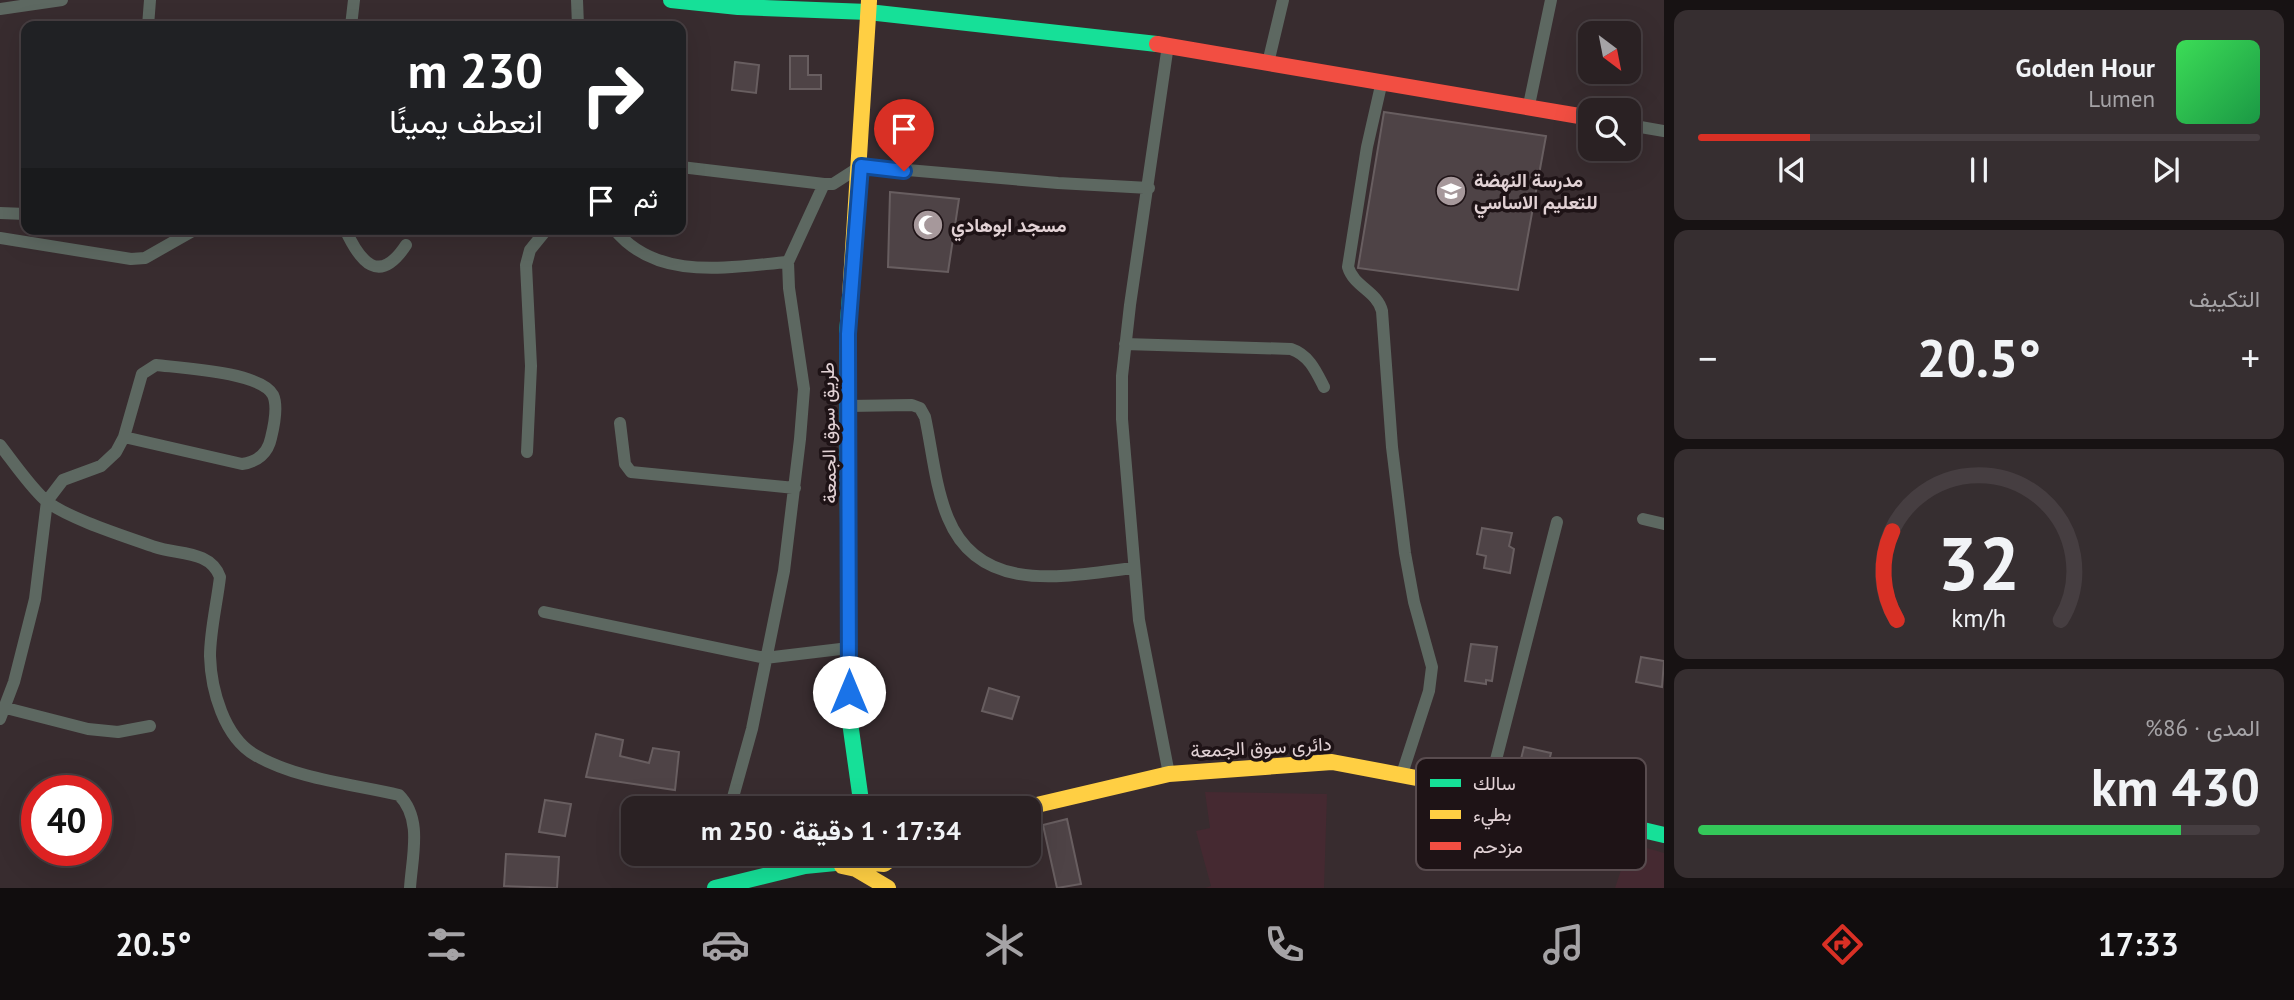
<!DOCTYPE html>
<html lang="ar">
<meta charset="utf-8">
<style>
body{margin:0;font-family:"PT Sans",Vazirmatn,sans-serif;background:#362e30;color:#f1f3f6;direction:rtl;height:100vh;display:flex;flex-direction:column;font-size:26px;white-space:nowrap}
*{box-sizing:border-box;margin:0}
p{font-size:23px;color:#a5a3a6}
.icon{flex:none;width:38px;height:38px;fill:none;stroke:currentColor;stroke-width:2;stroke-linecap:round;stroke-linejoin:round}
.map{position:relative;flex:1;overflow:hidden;direction:ltr}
.drawer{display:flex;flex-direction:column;gap:10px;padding:10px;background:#171213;width:630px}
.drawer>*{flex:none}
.banner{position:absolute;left:21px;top:21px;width:665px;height:214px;border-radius:14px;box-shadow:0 7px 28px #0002,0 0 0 2px #463e41;direction:rtl;background:#202124;color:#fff;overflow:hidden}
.needle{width:46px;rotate:148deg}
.tools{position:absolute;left:1578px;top:21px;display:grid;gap:14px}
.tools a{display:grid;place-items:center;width:63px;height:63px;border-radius:14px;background:#2a2123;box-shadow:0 7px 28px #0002,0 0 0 2px #463e41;font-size:35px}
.speed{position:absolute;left:21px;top:775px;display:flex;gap:14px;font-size:35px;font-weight:700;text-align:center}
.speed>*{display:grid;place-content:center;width:91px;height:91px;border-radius:50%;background:#2a2123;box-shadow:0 7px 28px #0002,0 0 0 2px #463e41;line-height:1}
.speed .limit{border:10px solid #d22;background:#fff;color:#111}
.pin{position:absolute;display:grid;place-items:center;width:60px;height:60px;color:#fff;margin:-72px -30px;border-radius:50% 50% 50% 0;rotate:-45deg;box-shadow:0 0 7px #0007}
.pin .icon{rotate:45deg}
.me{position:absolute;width:77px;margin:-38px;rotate:0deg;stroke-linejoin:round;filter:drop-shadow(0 0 5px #0008)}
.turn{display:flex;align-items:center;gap:24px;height:147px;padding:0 28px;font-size:32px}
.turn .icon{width:91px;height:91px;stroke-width:2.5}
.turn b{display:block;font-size:49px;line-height:60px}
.then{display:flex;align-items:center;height:66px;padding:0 28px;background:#0003;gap:14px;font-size:26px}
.big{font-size:52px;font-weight:700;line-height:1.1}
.drawer .tile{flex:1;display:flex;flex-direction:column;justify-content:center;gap:10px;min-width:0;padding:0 24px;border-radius:14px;background:#362e30}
.drawer .dial{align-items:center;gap:0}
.dial svg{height:182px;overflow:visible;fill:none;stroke:#463e41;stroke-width:7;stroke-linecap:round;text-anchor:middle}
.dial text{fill:#f1f3f6;stroke:none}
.song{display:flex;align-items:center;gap:21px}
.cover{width:84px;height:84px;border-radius:10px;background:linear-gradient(135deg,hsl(130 70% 55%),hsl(140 70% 35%))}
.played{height:7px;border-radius:4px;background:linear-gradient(90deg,#d93025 20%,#463e41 20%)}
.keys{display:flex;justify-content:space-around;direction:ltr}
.heat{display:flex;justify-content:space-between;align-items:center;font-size:38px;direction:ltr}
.charge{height:10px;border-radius:5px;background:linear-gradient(90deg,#34c759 86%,#463e41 0)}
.trip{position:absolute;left:621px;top:796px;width:420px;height:70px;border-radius:14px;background:#2a2123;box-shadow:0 7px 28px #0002,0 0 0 2px #463e41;font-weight:700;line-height:70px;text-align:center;direction:rtl}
.dock{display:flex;height:112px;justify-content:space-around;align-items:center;background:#110d0e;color:#a5a3a6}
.dock .icon{width:49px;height:49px}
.dock .selected{color:#d93025}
.dock b{font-size:32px;color:#f1f3f6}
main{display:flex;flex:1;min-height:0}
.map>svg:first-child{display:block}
.built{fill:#452931}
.building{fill:#4e4346;stroke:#685e60;stroke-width:2}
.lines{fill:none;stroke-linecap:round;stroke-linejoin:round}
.street{stroke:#5d6861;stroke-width:12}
.fast{stroke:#16e098;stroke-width:16}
.slow{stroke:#ffcf43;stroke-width:16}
.jam{stroke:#f24e42;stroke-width:16}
.route-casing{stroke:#114b97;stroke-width:18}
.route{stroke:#1a73e8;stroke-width:12}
.labels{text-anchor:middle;stroke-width:7;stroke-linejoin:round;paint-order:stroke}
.poi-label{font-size:19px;font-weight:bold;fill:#e2d2d5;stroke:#1e1316;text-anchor:start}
.street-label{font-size:19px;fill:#e2d2d5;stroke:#1e1316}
.key{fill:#1e1316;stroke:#594c4f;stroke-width:2}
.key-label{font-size:19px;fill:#e2d2d5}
</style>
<main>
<section class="drawer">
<div class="tile">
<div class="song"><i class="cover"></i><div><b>Golden Hour</b><p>Lumen</p></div></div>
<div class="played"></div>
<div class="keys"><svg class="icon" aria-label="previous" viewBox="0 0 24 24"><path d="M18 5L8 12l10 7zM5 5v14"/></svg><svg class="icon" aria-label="pause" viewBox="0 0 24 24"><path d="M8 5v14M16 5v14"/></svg><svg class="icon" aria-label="next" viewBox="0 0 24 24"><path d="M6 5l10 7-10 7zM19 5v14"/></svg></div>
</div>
<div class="tile"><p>التكييف</p>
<div class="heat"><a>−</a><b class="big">20.5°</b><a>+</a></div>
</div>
<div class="tile dial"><svg viewBox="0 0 100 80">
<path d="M14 69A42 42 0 1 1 86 69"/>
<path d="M14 69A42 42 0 0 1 12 30" stroke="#d93025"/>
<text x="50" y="56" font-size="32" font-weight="700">32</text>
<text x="50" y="72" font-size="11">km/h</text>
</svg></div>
<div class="tile"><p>المدى · 86%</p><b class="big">430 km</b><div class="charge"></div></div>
</section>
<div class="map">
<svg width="1664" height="888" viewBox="0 0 1664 888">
<rect width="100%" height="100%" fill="#382c2f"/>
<path class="built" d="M1205,792L1327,794L1324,888H1205L1211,886L1196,831L1210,828Z
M1630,843L1664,853V888H1615Z"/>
<path class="building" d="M790,56H808V75H821V89H790Z
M735,62L759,65L756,93L732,90Z
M1384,112L1546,136L1518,290L1358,268Z
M890,192L959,199L948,272L888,267Z
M1482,528L1512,533L1509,546L1514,549L1510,573L1484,568L1486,556L1477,554Z
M1471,644L1497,647L1492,681L1486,680V684L1465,681Z
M1641,657L1664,661L1662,687L1636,682Z
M989,688L1019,697L1012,719L982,711Z
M596,734L623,740L620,756L649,763L653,748L679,752L675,790L586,777Z
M1524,747L1551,753L1547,769L1520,763Z
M545,800L571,804L565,836L539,832Z
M1067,819L1081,884L1057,888L1043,825Z
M506,854L559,857L557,888L504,886Z"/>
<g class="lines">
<path class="street" d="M577,0L578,26
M0,9L62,0
M148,26L150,0
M351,26L354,0
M1168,45L1130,305L1122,376V419L1139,620L1169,774
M1268,63L1283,0
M1382,81L1367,147L1348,267C1354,287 1377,291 1382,311L1392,447L1405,553L1414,602L1432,667L1429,691L1402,774
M1529,105L1551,0
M1629,125L1664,131
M681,167L824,184
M0,213L26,214
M345,229C360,262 379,286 406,245
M614,229C657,282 728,267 788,262L789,288L804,389L800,439L784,571L752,729L730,808
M0,238L131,259L145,258L196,229
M788,262L824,184H833L861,166L1058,183L1149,188
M1125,344L1291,349C1309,355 1316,371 1324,387
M156,365C181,368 261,372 273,395C278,406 274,426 271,438C268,453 257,462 242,464L124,437L142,374Z
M848,406L912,405L920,408L925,417C932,449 935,487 948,518C980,596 1066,576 1133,568
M620,423L625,464L631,472L795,488
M0,445C14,463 28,484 45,500C66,518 127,537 155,547C178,555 210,550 220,577C217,603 210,631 210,656C211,690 224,737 255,755C296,779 352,784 399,795C423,819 412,856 410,888
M527,452L531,366L526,265L530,250L547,229
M1643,519L1664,524
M544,612L765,658L849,648
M6,708L88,729L118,732L150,726
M0,719L14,682L35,599L47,501L63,480L101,466L116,452L124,437
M1488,791L1557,522"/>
<path class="fast" d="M671,0L738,7L868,12L1157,44
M850,296L847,334L849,715L862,808
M1448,784L1664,835
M715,888L805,866L866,860"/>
<path class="slow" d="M850,296L869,1
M1024,808L1169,774L1332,762L1448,784
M872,863L884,864L898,854
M842,866L856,869L888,888"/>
<path class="jam" d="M1157,44L1591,118"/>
</g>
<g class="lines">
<g class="route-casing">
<path id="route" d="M849,692L848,334L861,166L904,171"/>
</g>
<use href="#route" class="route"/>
</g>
<defs>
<g id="school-disc" transform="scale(1.575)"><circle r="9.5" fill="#a6989b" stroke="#1e1316"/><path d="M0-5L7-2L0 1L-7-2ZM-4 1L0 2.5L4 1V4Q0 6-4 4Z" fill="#fff"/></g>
<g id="mosque-disc" transform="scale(1.575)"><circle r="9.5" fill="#a6989b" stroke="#1e1316"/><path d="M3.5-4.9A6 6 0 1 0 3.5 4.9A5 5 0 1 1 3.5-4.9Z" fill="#fff"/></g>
</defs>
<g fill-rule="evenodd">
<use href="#school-disc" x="1451" y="191"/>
<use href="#mosque-disc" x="928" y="225"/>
</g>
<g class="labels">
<g class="poi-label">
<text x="1474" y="187">مدرسة النهضة<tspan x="1474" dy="22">للتعليم الاساسي</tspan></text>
<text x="951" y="232">مسجد ابوهادي</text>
</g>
<g class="street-label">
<text transform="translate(828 433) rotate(-91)" y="7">طريق سوق الجمعة</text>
<text transform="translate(1261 747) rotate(-3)" y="7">دائرى سوق الجمعة</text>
</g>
</g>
<rect x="1416" y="758" width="230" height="112" rx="10" class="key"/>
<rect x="1430" y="779" width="31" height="8" fill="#16e098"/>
<rect x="1430" y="810" width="31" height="9" fill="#ffcf43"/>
<rect x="1430" y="842" width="31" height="8" fill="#f24e42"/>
<g class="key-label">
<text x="1473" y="790">سالك</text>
<text x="1473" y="821">بطيء</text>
<text x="1473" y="853">مزدحم</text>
</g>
</svg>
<div class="tools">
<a><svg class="needle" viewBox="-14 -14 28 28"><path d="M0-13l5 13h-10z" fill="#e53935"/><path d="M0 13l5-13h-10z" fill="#a5a3a6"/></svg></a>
<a><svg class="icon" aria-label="search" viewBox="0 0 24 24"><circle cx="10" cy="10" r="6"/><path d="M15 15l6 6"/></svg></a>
</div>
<div class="speed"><div class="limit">40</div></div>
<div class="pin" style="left:904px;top:171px;background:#d93025"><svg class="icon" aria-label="arrive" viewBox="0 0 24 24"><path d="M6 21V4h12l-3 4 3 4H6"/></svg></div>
<svg class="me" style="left:849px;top:692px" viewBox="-20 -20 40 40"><circle r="19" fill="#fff"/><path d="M0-13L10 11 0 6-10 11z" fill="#1a73e8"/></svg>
<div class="trip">17:34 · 1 دقيقة · 250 m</div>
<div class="banner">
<div class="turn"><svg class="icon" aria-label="right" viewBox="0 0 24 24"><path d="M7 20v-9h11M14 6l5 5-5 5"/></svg><div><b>230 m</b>انعطف يمينًا</div></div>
<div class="then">ثم<svg class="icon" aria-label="arrive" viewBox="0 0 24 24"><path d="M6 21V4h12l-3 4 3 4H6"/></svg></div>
</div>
</div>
</main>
<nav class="dock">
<b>17:33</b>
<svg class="icon selected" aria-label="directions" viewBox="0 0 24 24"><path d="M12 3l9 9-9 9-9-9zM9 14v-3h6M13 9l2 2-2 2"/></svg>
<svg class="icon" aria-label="music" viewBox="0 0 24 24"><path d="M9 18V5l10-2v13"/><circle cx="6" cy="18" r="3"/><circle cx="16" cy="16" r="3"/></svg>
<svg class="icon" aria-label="phone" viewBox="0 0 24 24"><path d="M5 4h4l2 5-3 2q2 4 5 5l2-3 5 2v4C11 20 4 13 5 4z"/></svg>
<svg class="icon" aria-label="climate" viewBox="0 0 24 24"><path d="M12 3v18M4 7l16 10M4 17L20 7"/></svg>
<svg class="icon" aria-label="car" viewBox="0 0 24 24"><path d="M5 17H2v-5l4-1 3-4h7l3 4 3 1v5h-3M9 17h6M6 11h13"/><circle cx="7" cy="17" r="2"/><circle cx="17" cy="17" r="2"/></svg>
<svg class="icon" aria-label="filters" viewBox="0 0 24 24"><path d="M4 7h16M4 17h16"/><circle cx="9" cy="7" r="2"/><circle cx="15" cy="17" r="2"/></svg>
<b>20.5°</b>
</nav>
